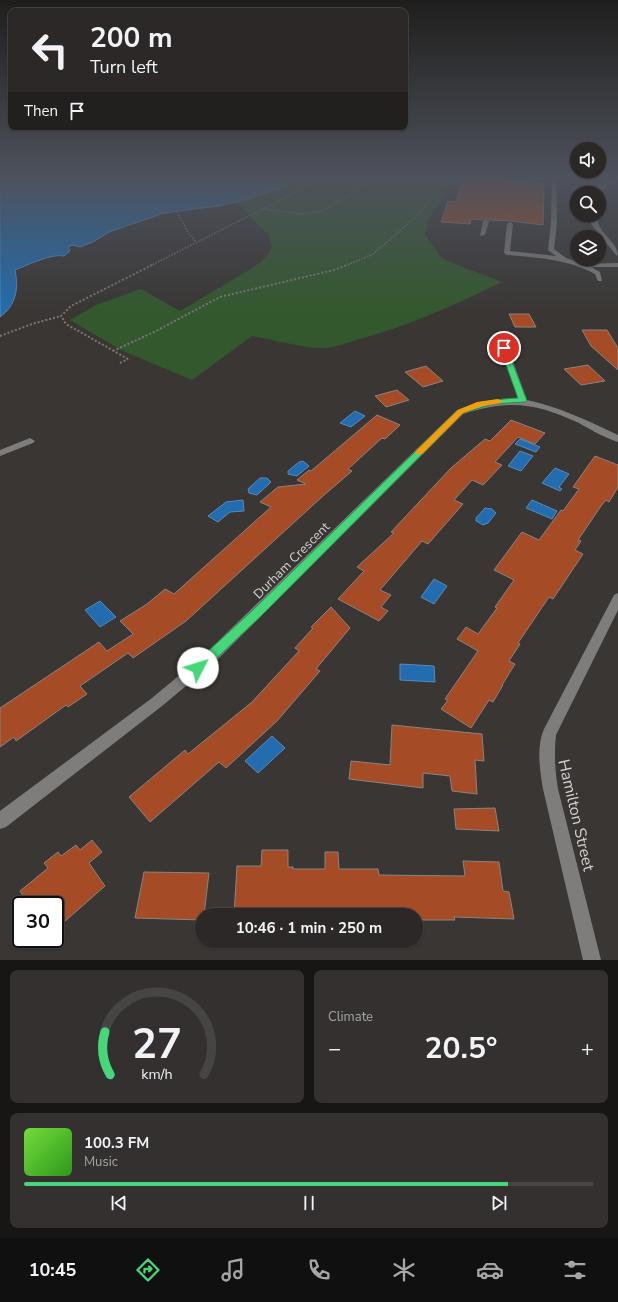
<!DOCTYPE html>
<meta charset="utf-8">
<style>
body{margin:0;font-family:"Nunito Sans",sans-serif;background:#33302f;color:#f1f3f6;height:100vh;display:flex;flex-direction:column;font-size:15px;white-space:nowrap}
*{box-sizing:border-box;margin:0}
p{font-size:13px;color:#a6a6a7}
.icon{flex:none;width:22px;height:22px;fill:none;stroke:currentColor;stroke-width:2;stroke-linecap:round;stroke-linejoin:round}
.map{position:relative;height:960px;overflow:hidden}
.drawer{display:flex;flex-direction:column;gap:10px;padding:10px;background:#181615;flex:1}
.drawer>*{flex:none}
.top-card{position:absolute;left:8px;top:8px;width:400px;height:122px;border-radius:8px;box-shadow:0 1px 3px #0004,0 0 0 1px #474444;background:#2b2827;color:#f1f3f6;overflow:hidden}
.tools{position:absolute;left:570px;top:142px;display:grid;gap:8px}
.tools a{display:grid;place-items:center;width:36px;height:36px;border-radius:50%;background:#2b2827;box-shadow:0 1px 3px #0004,0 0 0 1px #474444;font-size:20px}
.speed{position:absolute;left:12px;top:896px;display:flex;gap:8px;font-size:20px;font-weight:700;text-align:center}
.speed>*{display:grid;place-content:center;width:52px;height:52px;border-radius:50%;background:#2b2827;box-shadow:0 1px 3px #0004,0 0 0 1px #474444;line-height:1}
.speed .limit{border:2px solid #111;border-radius:6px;background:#fff;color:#111}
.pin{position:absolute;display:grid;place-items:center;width:34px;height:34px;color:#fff;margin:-17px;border:2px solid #fff;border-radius:50%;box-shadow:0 1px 4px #0007}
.me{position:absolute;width:44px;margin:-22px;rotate:50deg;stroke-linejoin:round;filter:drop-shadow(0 0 3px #0008)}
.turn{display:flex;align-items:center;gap:14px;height:84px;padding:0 16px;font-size:18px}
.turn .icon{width:52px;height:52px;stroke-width:2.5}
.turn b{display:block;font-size:28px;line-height:34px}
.then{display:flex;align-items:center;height:38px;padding:0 16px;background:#0003;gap:8px;font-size:15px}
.big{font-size:30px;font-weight:700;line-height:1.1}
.drawer .card{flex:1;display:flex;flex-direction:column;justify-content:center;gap:6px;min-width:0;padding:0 14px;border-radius:8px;background:#33302f}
.drawer .dial{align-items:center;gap:0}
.dial svg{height:104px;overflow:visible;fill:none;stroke:#474444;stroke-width:7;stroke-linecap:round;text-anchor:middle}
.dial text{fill:#f1f3f6;stroke:none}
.song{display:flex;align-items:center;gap:12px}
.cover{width:48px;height:48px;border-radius:6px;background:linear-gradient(135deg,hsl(100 70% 55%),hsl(110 70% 35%))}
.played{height:4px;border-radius:2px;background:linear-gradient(90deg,#45d77a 85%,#474444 85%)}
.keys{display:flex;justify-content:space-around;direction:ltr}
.heat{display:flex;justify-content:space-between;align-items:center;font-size:22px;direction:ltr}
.drawer .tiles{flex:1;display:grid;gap:10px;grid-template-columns:1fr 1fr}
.card:last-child{grid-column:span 2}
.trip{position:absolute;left:195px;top:908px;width:228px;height:40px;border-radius:20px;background:#2b2827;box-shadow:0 1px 3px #0004,0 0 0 1px #474444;font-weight:700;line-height:40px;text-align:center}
.tabs{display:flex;height:64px;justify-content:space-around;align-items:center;background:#111010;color:#a6a6a7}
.tabs .icon{width:28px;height:28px}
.tabs .selected{color:#45d77a}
.tabs b{font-size:18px;color:#f1f3f6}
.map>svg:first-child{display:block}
.green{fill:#33582e}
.water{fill:#226caf;stroke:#588bba}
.building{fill:#a54c26;stroke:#888482}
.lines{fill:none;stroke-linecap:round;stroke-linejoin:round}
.path-far1{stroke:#797775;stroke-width:1.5;stroke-dasharray:1.5 1.5;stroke-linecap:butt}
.path{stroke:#797775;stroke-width:2;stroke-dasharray:2 2;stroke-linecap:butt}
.minor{fill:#7e7d7c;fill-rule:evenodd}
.route{fill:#45d77a;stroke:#2d8c4f}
.slow{fill:#f59e0b}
.labels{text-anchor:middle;stroke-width:4;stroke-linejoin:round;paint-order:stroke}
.street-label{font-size:13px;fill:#d5d3d2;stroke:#393634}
.near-street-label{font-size:16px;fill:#d5d3d2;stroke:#393634}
</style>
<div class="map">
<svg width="618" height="960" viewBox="0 0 618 960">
<rect width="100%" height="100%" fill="#393634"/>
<path class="green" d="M293,178H454L428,220L425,235L441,257L445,260L502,282C455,305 406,327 356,340C346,343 336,347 326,348C304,349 275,340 252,336L192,380L121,350L70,320L96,305L141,289L180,311L254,267L263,260L272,248L269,236L236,202L277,189Z"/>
<path class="water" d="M0,178H293L278,189L236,202L218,206L164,213L109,232L93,242L80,247L73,245L68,247L70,251L64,256C53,253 27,265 15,270C19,289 16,305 0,317Z
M355,411L365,416L351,427L340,423Z
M520,439L540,447L536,452L515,444Z
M520,451L533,456L521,471L508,466Z
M303,461L309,466L297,476L288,474V471L299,462Z
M555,468L569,474L559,487L562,489L560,491L542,483Z
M260,478H267L271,482L257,495L249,493L248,489Z
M243,500L244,511L230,512L218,522L208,516L226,502Z
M532,500L557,511L552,519L526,508Z
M485,508L492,509L496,513L488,523L483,525L476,521V518Z
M434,579L447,586L434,604L421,597Z
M100,601L116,617L100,627L85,610Z
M400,664L434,666L435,682L400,680Z
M272,736L285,748L258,773L245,761Z"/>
<path class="building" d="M464,178H509V181L544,184L543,225L511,221L490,220L487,218L482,220L471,219L470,224L441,222L448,201L456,202Z
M509,314H529L536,327H515Z
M582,330H607L618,348V370L591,346Z
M588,365L605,381L581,385L564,369Z
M426,366L443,381L423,387L405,372Z
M397,390L409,400L386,407L375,396Z
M377,415L400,425L385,439L382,438L348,469L352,471L323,496L186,621L133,658L128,653L80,686L87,694L68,707L66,705L16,741L14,737L0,747V708L99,642L107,651L133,634L120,621L147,604L165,589L174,594L271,507L260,502L278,487L306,484L297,480L309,470L311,471Z
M511,420L545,433L535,444L518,437L495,462L502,465L483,485L472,480L454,500L463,504L428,544L422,541L380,590L391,595L381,607L388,611L379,621L338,599L364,571L357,567L394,533L391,532L451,468L485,439L490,441Z
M595,456L618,465V487L609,502L606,500L601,506L578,540L581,541L575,550L583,554L553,599L549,597L518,643L520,644L509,661L515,664L502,685H503L493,702L489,700L471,728L441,709L448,700L445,699L478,651L457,639L466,627L478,634L497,608L495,607L514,580L494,570L522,532L539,540L561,510L563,511L579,489L573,487Z
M331,607L350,628L316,669L320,671L277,721L226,768L219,762L150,822L129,797L185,750L188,754L252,702L299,651L295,648L313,628L311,627Z
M392,725L482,734L484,761L475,760L477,794L452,791L450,776L423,773V788L349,779L351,761L390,765Z
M495,808L499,831L456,829L454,809Z
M92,840L102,852L89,863L105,886L55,930V905H29L20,891L48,868L44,863L58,852L61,856L76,845L80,850Z
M262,850H288V867H293V869H325V852H338L339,869H378L379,875L465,876L463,861L499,862L503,891L509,892L514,919L454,917L455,920H416V915L234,914L237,866H261Z
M144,872L209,873L204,915H202V920L135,918Z"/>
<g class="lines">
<path class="path-far1" d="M151,207L167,214
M264,209L303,214L322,211L378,178
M177,212L189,234L196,242
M150,266L324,178
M345,266L373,254L421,212L444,178"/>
<path class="path" d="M0,336L32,324L61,316
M113,351L156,331L220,297L334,270L347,265
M128,359L66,324L61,316L71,306L152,265
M120,363L128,359"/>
<path class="minor" d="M552,178H556L557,223L554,249L566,258L583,264L618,263V267H591L600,272L602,281H598L595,274C567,259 538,258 507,255L504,253L507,224L510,222L513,224L510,251L556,256L548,250L551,223Z
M618,178V181C608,184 601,193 591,193L606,181Z
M591,215H597C597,235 618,240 618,256L616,255L591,224Z
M486,219L489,221L485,235L480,236L483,221Z
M501,346H504L508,348L527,400C560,407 588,421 618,435V442C605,438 591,430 579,423C536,403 509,399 463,414L216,661L162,706L6,827L0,829V811L152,698L206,653L457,410C477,403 496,399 518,399L500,348Z
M30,438L35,441L33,443L0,456V450Z
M618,593V610L556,735C554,753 555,771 558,789L601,960H583L543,789C540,771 536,747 544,729L614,595Z"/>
</g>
<linearGradient id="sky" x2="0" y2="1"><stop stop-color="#1f1e1d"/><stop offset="0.57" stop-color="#4e525c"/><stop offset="1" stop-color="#4e525c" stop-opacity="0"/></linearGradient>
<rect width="618" height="312" fill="url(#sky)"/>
<path class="route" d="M501,346L507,348L527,401L525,402L493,404L463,413L261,616L202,672L198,674L193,672L192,668L193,665L253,610L458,410C478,402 496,399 518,398L500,348Z"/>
<path class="slow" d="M498,399L502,401L501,403L482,406L463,413L422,454H416L415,452L458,410L477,402Z"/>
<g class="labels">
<g class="street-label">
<text transform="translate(291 560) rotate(-45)" y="5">Durham Crescent</text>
</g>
<g class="near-street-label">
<text transform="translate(577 815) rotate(77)" y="6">Hamilton Street</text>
</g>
</g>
</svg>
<div class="tools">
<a><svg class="icon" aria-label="sound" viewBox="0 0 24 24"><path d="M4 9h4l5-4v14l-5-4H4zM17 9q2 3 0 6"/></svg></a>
<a><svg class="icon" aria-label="search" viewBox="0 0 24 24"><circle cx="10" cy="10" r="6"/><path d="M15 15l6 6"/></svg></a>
<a><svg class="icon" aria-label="layers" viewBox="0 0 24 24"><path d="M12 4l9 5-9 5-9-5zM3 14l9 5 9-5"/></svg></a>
</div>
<div class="speed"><div class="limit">30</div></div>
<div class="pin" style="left:504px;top:348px;background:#d93025"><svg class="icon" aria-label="arrive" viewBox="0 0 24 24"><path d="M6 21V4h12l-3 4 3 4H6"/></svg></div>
<svg class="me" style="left:198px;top:668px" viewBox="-20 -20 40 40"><circle r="19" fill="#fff"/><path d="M0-13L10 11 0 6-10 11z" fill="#45d77a"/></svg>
<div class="trip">10:46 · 1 min · 250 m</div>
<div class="top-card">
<div class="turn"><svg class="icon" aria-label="left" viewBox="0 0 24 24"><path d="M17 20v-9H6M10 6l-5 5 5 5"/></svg><div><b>200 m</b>Turn left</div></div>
<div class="then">Then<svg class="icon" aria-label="arrive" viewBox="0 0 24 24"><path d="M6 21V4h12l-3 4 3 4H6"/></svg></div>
</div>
</div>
<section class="drawer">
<div class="tiles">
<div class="card dial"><svg viewBox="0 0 100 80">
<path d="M14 69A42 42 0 1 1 86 69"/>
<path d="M14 69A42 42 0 0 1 10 36" stroke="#45d77a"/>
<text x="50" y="56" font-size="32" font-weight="700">27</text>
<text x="50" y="72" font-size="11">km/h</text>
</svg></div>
<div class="card"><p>Climate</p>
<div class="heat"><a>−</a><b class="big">20.5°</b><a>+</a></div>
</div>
<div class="card">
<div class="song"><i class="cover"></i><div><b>100.3 FM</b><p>Music</p></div></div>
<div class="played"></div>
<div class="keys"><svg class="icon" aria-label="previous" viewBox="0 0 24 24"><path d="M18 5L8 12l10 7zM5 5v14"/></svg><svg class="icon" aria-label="pause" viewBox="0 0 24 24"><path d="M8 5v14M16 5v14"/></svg><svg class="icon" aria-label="next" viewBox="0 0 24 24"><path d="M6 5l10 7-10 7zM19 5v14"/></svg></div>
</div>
</div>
</section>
<nav class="tabs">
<b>10:45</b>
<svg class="icon selected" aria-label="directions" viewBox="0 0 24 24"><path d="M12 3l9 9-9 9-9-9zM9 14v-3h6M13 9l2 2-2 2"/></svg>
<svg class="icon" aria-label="music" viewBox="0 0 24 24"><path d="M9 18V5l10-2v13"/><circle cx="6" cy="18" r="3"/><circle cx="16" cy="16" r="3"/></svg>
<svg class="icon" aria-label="phone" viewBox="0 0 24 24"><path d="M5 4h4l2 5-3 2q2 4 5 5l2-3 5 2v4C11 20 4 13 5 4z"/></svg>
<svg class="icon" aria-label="climate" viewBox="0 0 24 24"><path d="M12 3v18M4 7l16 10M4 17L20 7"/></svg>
<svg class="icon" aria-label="car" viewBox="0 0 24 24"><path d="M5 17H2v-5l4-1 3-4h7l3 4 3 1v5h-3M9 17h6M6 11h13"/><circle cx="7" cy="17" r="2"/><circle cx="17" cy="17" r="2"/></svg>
<svg class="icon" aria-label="filters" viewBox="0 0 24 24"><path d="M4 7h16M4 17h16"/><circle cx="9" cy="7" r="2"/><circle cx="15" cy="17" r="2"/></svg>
</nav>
